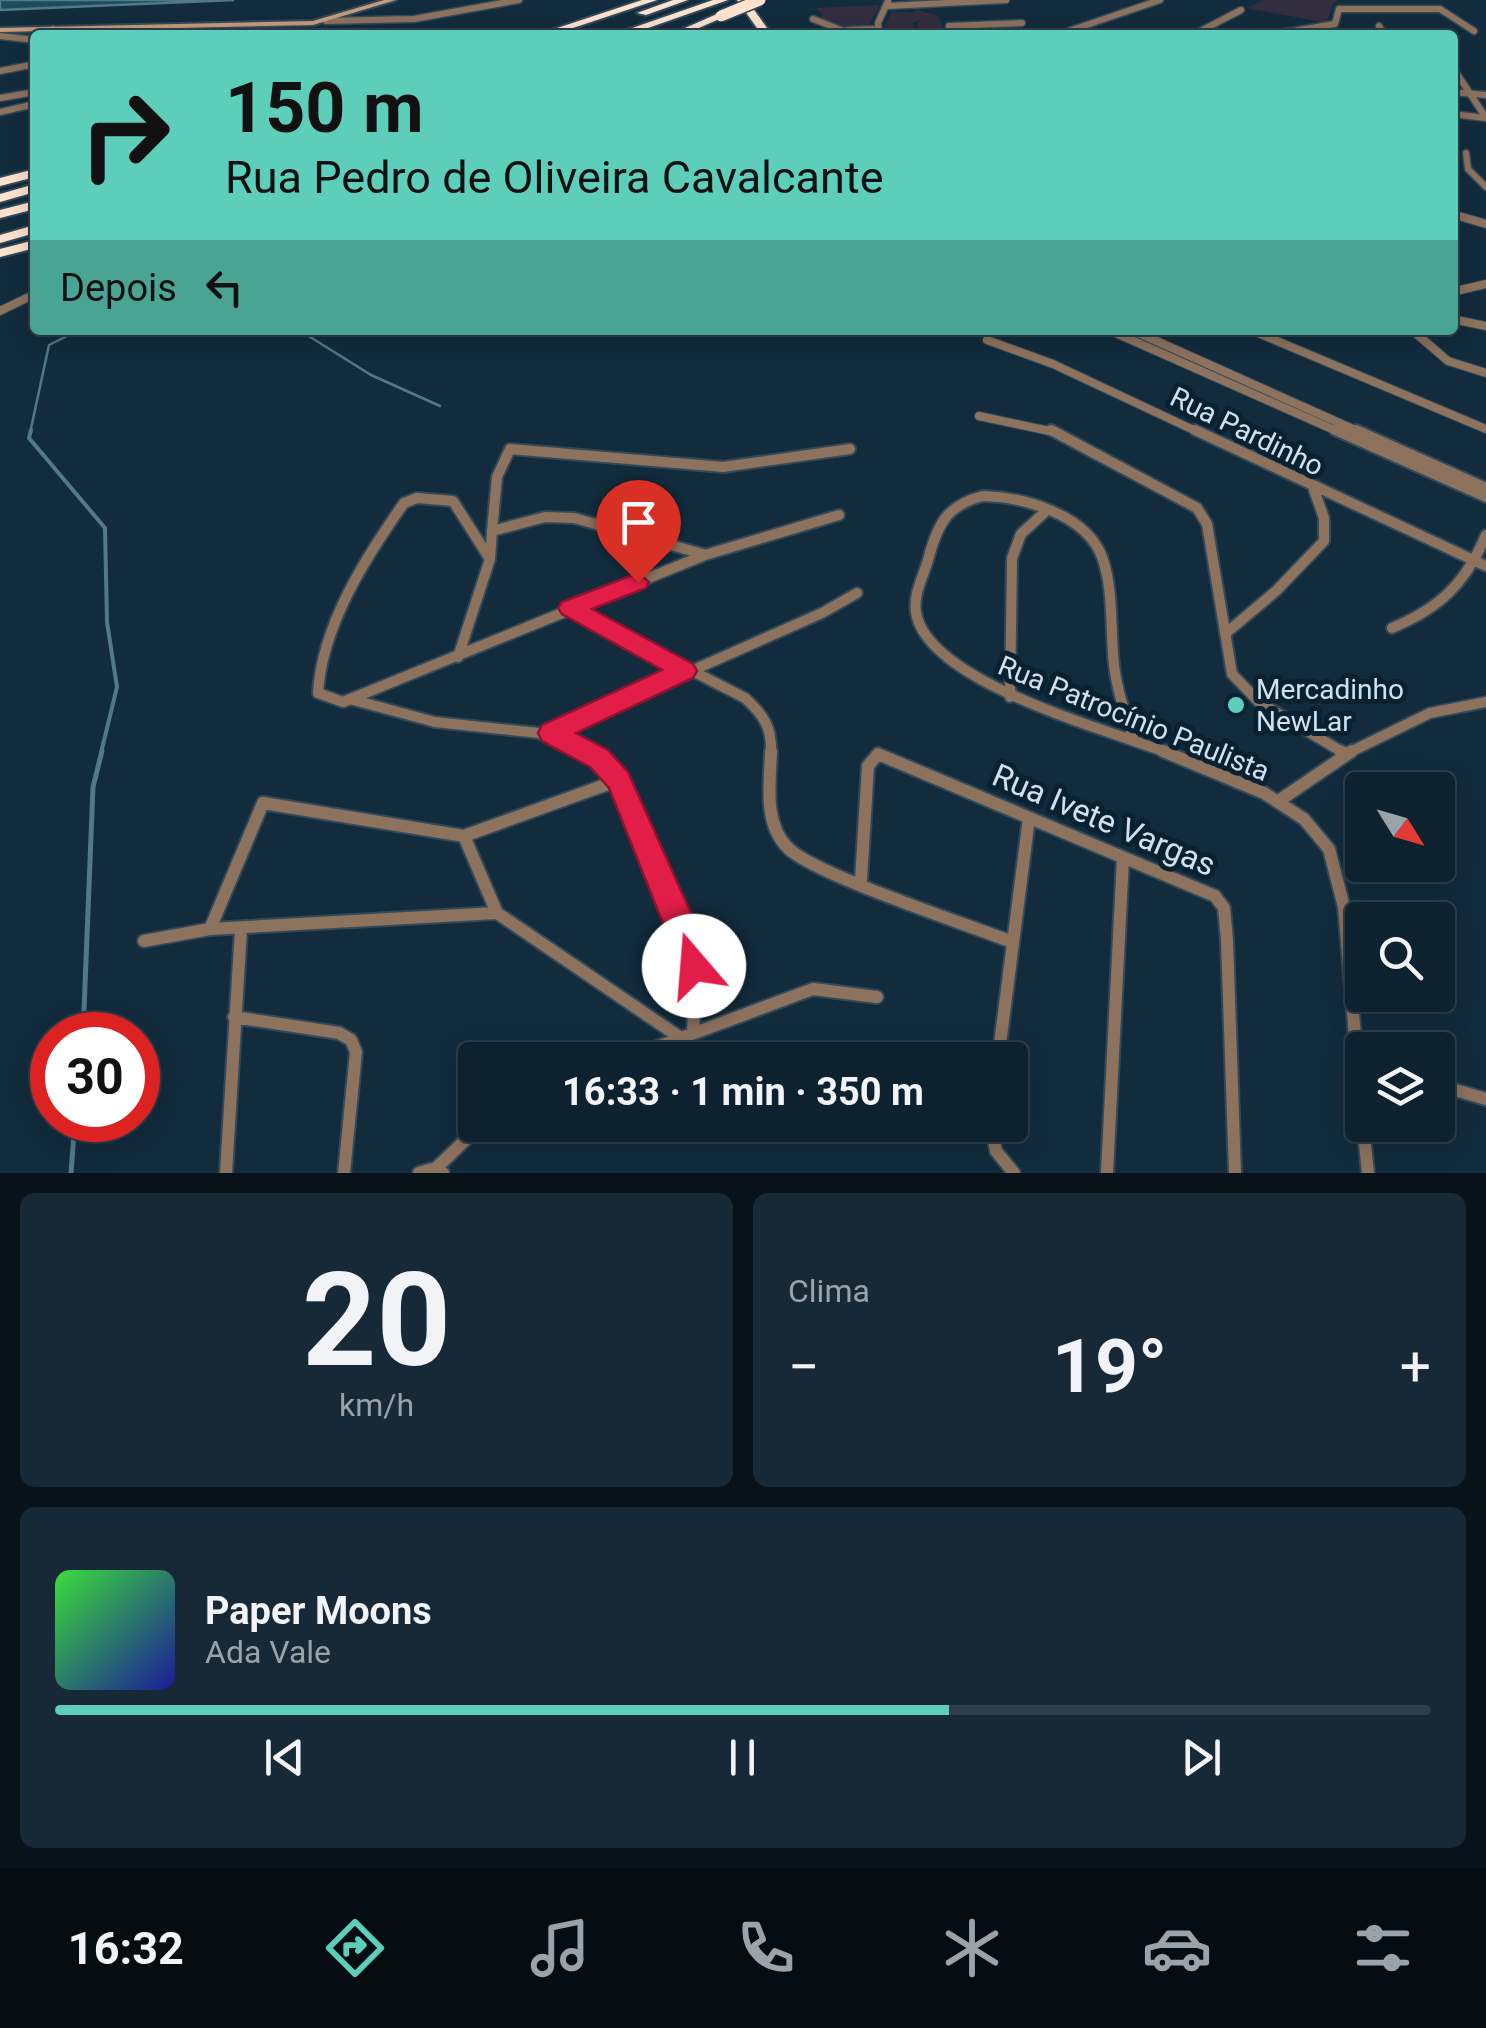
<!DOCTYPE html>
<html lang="pt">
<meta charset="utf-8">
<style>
body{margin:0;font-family:Roboto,sans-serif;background:#172936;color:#f1f3f6;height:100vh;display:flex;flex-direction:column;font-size:38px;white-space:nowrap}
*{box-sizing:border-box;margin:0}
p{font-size:32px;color:#9ba3aa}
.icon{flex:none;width:55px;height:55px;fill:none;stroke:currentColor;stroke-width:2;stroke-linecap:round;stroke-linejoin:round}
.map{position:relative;height:1173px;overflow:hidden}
.details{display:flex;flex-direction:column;gap:20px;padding:20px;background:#081219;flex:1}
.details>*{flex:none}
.top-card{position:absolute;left:30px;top:30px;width:1428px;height:305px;border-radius:10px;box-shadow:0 5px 25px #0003,0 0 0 2px #2e3e4a;background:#5dceb9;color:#111;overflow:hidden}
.needle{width:65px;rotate:127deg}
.buttons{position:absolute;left:1345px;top:772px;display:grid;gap:20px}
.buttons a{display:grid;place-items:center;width:110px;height:110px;border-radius:10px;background:#0e212e;box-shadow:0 5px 25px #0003,0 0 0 2px #2e3e4a;font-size:50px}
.speed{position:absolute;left:30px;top:1012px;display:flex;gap:20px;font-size:50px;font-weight:700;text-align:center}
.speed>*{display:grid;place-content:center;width:130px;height:130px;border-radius:50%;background:#0e212e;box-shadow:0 5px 25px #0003,0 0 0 2px #2e3e4a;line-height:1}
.speed .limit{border:15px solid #d22;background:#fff;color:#111}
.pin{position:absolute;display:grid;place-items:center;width:85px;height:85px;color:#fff;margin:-102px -42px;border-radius:50% 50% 50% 0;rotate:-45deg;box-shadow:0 0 10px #0007}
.pin .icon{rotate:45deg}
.me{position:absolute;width:110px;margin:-55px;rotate:342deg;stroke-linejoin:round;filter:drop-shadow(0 0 8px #0008)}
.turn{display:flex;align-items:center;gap:35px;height:210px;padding:0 30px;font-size:45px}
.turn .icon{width:130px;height:130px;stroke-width:2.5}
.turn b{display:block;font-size:70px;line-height:85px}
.then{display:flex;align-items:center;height:95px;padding:0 30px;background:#0003;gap:20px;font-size:38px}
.big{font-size:75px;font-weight:700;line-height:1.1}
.details .widget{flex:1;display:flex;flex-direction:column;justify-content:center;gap:15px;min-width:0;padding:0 35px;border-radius:15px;background:#172936}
.details .dial{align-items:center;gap:0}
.dial b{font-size:130px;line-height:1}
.song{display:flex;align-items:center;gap:30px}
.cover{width:120px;height:120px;border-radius:15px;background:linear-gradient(135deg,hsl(120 70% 55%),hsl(240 70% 35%))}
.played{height:10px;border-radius:5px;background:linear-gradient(90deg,#5dceb9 65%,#2e3e4a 65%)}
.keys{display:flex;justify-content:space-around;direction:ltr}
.heat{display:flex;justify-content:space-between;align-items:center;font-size:55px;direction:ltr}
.details .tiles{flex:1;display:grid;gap:20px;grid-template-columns:1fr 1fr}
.widget:last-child{grid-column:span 2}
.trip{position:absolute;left:458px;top:1042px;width:570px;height:100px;border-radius:10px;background:#0e212e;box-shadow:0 5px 25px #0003,0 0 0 2px #2e3e4a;font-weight:700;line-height:100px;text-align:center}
.dock{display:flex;height:160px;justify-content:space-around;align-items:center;background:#060d12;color:#9ba3aa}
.dock .icon{width:70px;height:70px}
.dock .active{color:#5dceb9}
.dock b{font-size:45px;color:#f1f3f6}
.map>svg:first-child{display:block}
.education{fill:#322e3f}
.water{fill:#1c4c5f;stroke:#537989;stroke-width:2.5}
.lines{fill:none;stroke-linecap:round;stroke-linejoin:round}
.stream-far2{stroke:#537989;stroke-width:2.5}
.stream-far1{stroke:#537989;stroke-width:4}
.stream{stroke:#537989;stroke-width:5}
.minor-far3-casing{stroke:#314959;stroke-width:9}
.minor-far2-casing{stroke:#314959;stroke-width:10}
.minor-far1-casing{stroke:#314959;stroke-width:14}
.minor-casing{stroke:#314959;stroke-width:16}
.secondary-casing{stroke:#314959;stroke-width:4}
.motorway-casing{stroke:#314959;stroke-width:4}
.minor-far3{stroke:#8d725e;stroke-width:6}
.minor-far2{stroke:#8d725e;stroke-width:8}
.minor-far1{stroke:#8d725e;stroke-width:10}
.minor{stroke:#8d725e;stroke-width:12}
.secondary{fill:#c69b7a;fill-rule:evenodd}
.motorway{fill:#fde2ce;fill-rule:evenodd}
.motorway-bridge-casing{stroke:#314959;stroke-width:14;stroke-linecap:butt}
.motorway-bridge{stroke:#fde2ce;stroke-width:11}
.route{fill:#e11d48;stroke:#92132f;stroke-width:2.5}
.poi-dot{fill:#5dceb9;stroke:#082233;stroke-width:4}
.labels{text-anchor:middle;stroke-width:10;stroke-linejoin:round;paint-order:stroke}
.street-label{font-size:28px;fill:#d2e1ec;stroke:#082233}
.poi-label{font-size:28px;fill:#d2e1ec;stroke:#082233;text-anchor:start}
.near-street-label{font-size:32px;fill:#d2e1ec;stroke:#082233}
</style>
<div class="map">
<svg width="1486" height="1173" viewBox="0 0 1486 1173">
<rect width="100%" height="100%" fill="#122c3d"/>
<path class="education" d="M1264,0H1339L1334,2L1326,23L1247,8Z
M880,5L868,27L849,29L820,18L823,15L816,8Z
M916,9L938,16L947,35H922L917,24L920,20L913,23L915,35L882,32L892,11L913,13Z"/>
<path class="water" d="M0,0H234L0,10Z"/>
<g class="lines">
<path class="stream-far2" d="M299,330L371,375L440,406
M30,433L49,345L79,330"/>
<path class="stream-far1" d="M31,430L29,438L105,528L107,622L117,687L101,753"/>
<path class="stream" d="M83,1035L93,787L102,751
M71,1173L75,1120"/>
<g class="minor-far3-casing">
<path id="minor-far3" d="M887,6L1006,0
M813,19L854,35
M326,21L414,19L519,0
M1379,26L1384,35
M53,29L62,35
M848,30L876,29
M81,35H203
M879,35L878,23L888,1
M951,35L949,26L1022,23
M1057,35L1160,0
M1193,35L1241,10
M1268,35L1335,24L1339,9H1440L1474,31
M0,36L35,40
M1452,66L1486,118
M0,71L35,64
M1452,92L1486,95
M0,98L35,92
M0,112L35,104
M1452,114L1486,118
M1466,153L1468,169L1486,187"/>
</g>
<g class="minor-far2-casing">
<path id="minor-far2" d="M1452,214L1486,224
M1452,292L1486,284
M0,311L35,294
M1452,319L1486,326
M1109,330L1341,433
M1132,330L1362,433
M1251,330L1486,429
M1412,330L1448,361L1486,373
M987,340L1053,364L1200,433
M979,416L1059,433"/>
</g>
<g class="minor-far1-casing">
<path id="minor-far1" d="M1051,430L1197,508L1207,524L1232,674L1259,702L1344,753
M1195,430L1486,566
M1335,430L1486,497
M1356,430L1486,488
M983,496C1023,497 1086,514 1102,557C1114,590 1110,630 1114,665C1117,691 1126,716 1134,741C1081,722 925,676 916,612C913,595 923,577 928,560C937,526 946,505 983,496Z
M492,531L497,477L510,449L723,467L850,449
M490,559L453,501L417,498L404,503C366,557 322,625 318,693L343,702L705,555L839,515
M570,608L745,698C764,715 772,728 771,753
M1392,628C1440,608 1466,583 1486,535
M1225,634L1276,591L1324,541V518L1314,490
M458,657L490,559L492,531L545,517L574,518L703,554
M1010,697L1012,558L1021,534L1046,511
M350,699L435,722L539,733L589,753
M551,733L822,613L857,593
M1134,741L1169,753
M1348,753L1430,713L1486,702"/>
</g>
<g class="minor-casing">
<path id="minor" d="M586,751C649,795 699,956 693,1031
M771,751C770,783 763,823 788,848C813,874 969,925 1012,942
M1163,751L1264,793L1304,819L1329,849L1344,907L1362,1119
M1340,751L1345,754
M1280,800L1352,751
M464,836L619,780
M861,880L868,766L878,754L1215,896L1224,908L1227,940L1235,1173
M210,929L263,803L464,836L497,913
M144,941L210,929L497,913L678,1036
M234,1017L339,1033L351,1040L356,1052L344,1173
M622,1060L813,989L877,997
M998,1060L1029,818
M1438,1085L1486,1099
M991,1125L996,1151L1014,1173
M1363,1125L1368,1173
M226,1173L241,929
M419,1173L432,1169L443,1173
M431,1173L481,1125
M1107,1173L1123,858"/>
</g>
<g class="secondary-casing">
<path id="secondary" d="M384,0H396L313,25L0,32V28L313,21Z"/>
</g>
<g class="motorway-casing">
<path id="motorway" d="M642,0H657L552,35H536Z
M673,0H688L646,15L637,13Z
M713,0H728L628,35H612Z
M737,0H747L772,35H762Z
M717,14L726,16L683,35H669Z
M35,169V177L0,186V178Z
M35,184V192L0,202V194Z
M35,201V209L0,218V210Z
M35,225V233L0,243V235Z
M35,240V248L0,257V249Z"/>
</g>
<use href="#minor-far3" class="minor-far3"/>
<use href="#minor-far2" class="minor-far2"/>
<use href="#minor-far1" class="minor-far1"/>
<use href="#minor" class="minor"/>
<use href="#secondary" class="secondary"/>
<use href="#motorway" class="motorway"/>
<g class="motorway-bridge-casing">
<path id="motorway-bridge" d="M721,16L760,0"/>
</g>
<use href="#motorway-bridge" class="motorway-bridge"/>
</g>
<path class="route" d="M638,573L649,582L646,588L592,609L693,664L697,671L693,678L576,733L608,750L628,772L695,922L709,966L705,976L694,981L684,976L609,788L590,767L542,741L538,733L542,725L662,670L562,614L558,608L562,602Z"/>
<circle class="poi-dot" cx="1236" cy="705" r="10"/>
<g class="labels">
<g class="street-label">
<text transform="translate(1247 431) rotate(26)" y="10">Rua Pardinho</text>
<text transform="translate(1134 718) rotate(22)" y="10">Rua Patrocínio Paulista</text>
</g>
<g class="poi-label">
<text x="1256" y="699">Mercadinho<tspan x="1256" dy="32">NewLar</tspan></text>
</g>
<g class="near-street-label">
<text transform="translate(1104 820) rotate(23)" y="11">Rua Ivete Vargas</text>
</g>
</g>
</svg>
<div class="buttons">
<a><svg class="needle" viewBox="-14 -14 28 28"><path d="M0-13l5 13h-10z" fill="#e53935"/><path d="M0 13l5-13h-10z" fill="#9ba3aa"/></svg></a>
<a><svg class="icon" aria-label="search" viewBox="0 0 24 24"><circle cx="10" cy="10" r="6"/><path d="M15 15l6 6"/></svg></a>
<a><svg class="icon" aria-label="layers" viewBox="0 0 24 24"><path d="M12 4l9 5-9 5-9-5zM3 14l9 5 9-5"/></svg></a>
</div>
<div class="speed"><div class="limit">30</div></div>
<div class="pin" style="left:638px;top:582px;background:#d93025"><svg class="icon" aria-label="arrive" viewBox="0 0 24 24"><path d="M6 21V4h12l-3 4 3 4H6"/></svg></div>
<svg class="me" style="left:694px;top:966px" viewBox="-20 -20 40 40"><circle r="19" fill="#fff"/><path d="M0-13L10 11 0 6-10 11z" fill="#e11d48"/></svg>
<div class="trip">16:33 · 1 min · 350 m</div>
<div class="top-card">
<div class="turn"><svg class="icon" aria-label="right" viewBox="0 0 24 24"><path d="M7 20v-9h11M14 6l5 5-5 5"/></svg><div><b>150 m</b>Rua Pedro de Oliveira Cavalcante</div></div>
<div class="then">Depois<svg class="icon" aria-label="left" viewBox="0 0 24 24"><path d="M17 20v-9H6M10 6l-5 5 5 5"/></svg></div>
</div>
</div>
<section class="details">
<div class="tiles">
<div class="widget dial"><b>20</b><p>km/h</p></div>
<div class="widget"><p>Clima</p>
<div class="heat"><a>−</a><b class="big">19°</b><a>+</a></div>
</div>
<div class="widget">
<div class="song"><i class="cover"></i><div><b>Paper Moons</b><p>Ada Vale</p></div></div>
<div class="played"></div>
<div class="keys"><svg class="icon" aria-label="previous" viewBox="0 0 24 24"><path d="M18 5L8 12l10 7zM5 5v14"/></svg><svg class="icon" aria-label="pause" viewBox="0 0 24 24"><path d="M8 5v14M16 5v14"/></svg><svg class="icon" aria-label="next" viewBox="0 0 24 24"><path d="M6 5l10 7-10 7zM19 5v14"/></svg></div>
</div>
</div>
</section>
<nav class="dock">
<b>16:32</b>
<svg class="icon active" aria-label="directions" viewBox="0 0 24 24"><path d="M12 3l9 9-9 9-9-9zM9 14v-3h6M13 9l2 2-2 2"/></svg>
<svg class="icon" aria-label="music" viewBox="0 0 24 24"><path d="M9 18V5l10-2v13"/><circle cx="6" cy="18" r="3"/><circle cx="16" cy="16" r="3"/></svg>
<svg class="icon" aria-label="phone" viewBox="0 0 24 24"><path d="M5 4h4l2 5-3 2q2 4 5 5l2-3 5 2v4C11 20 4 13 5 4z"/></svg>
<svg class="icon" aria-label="climate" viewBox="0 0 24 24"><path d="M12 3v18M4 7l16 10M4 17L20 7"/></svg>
<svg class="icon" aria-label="car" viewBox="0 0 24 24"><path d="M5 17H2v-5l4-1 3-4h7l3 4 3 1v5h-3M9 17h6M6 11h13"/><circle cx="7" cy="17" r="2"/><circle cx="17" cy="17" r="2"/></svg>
<svg class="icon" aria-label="filters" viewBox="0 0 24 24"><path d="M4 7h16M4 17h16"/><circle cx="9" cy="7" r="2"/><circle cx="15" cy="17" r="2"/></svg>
</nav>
